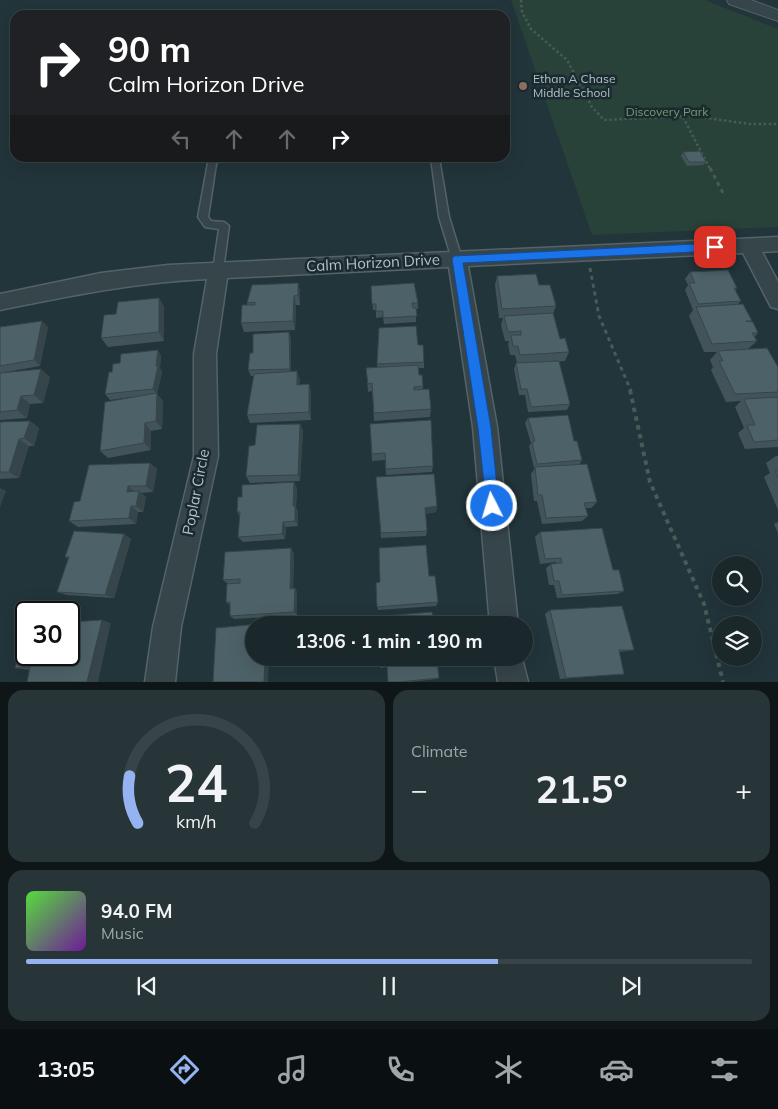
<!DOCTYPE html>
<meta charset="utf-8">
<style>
body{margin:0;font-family:Mulish,sans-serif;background:#273438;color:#f1f3f6;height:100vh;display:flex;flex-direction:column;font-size:19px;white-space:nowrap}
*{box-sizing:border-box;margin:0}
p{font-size:16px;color:#9fa6a9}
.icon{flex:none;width:28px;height:28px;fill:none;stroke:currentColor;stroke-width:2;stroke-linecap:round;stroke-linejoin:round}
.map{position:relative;height:682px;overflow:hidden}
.drawer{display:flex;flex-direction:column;gap:8px;padding:8px;background:#0e1618;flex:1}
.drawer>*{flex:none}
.hud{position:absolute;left:10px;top:10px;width:500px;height:152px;border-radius:15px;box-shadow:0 5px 20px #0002,0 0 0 1px #384448;background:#202124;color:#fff;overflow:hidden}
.fabs{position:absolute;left:712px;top:556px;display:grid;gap:10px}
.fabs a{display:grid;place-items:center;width:50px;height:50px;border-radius:50%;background:#1a282c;box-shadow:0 5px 20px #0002,0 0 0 1px #384448;font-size:25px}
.speed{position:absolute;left:15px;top:601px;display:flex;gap:10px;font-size:25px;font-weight:700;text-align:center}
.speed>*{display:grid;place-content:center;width:65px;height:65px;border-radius:50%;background:#1a282c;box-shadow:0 5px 20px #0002,0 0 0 1px #384448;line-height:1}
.speed .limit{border:2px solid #111;border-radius:8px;background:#fff;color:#111}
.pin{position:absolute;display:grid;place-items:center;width:42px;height:42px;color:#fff;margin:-21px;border-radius:10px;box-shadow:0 2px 8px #0006}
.me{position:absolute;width:55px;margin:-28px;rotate:355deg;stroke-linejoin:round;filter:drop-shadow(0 0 4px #0008)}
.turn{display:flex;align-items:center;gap:18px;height:105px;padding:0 15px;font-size:22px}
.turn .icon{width:65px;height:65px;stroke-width:2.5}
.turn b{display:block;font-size:35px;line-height:42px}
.lanes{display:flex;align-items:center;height:48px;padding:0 15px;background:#0003;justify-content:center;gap:25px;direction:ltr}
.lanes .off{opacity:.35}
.big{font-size:38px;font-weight:700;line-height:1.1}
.drawer .card{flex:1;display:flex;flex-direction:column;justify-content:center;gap:8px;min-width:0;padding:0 18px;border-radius:15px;background:#273438}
.drawer .dial{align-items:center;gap:0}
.dial svg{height:130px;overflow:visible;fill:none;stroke:#384448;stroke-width:7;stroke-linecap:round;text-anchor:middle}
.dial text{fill:#f1f3f6;stroke:none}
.song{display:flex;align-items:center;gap:15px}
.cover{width:60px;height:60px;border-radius:8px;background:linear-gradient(135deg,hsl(110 70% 55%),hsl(280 70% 35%))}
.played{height:5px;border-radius:2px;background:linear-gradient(90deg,#95b2f1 65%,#384448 65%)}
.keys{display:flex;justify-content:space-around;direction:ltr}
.heat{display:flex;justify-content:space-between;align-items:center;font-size:28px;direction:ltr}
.drawer .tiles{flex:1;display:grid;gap:8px;grid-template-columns:1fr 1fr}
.card:last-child{grid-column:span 2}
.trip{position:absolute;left:245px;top:616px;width:288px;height:50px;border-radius:25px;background:#1a282c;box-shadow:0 5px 20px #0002,0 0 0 1px #384448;font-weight:700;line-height:50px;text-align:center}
.tab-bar{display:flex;height:80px;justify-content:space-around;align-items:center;background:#0a1012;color:#9fa6a9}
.tab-bar .icon{width:35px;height:35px}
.tab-bar .current{color:#95b2f1}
.tab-bar b{font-size:22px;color:#f1f3f6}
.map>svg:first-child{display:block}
.green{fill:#284139}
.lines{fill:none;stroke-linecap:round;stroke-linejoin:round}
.service-casing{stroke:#546368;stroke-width:3}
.minor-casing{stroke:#546368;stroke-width:3}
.tertiary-casing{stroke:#546368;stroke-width:2}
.path-far2{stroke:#465c57;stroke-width:2.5;stroke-dasharray:2.5 2.5;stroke-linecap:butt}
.path-far1{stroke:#465c57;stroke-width:3;stroke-dasharray:4 4;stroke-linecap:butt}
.path{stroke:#465c57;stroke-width:4;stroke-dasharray:4.5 4.5;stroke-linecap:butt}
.service{fill:#36454a;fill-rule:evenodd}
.minor{fill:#36454a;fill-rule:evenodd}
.tertiary{fill:#36454a;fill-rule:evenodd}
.wall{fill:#425459}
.shaded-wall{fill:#364549}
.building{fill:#4d6268;stroke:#364549}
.route{fill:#1a73e8;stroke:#114b97}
.education-dot{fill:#8d6e63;stroke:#1b2a2f;stroke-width:2}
.labels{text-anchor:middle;stroke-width:5;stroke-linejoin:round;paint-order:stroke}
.far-poi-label{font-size:12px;fill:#b1c0c6;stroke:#1b2a2f;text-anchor:start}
.far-park-label{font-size:12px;fill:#749c70;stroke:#1b2a2f}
.street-label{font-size:15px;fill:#b1c0c6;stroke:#1b2a2f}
</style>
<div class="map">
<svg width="778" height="682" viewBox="0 0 778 682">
<rect width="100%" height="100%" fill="#22353a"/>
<path class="green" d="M511,0H705L778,29V227L592,235Z"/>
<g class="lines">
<g class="service-casing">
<path id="service" d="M212,158H221L216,164L208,217L211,221L224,222L229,226L223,270L218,274L213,270L219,229L205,227L198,217L208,163Z
M431,158H439L449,217L462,259L457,263L452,259L439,217Z"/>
</g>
<g class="minor-casing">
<path id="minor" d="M778,237V251L762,252L778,282V309L771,307L743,253L468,266L497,427L518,625H490L473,427L449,267L227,278L216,354L218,456L181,627L175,682H145L153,627L194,456V354L207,279C136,282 69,296 0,310V294L101,273L168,265Z
M494,658H522L528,682H498Z"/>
</g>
<g class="tertiary-casing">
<path id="tertiary" d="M727,0H751L778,10V21L729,4Z"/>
</g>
<path class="path-far2" d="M521,0L522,12L531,29L567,60L592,107L604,120L693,116L749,124H778
M683,117L710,169"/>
<path class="path-far1" d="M710,168L724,195
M590,268L599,316L631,391"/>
<path class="path" d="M630,390L650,482L704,604L723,682"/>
<use href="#service" class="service"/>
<use href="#minor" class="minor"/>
<use href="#tertiary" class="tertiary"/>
</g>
<path class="wall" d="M683,152L706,162L703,165L687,166L681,156Z
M690,272L737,288L735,290L741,301L738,304L752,321L751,322L758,333L754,337L757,341L748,349L778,367V447L745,449L738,433L744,428L735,407L741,401L726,402L711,370L713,367L710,360L717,352H704L689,316L693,310L685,290L688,285L685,279Z
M497,276L539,285L556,306L553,314L560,339L569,352L565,361L548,362L570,404L567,410L528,412L525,395H519L514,369L516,363H517L515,355H510L508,344L509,341H505L501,325L503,318H499L495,285Z
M298,283L300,292V305H296L295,330L244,332L241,323L247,305V303Z
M371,286L418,303V309H416V322L384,324L383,317L376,318V310H373Z
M159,298L164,307V341L108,347L101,338L116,314Z
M0,327H48L40,366L1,373L50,377L43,403L30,404L27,418L0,420Z
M379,328L418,345L424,362V368H418L419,375L423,386V389L431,409L430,417L374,421L372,391L368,392L366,368L377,367Z
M291,338V372L300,380L299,385L309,384L311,392V420L250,423L247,415L254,376H251L248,370L253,353Z
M158,350L161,356L160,368L162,372L157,394L163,401L162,429L151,431V450L108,458L100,451L132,397L110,400L105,394L112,372L120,363Z
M528,418L574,441L582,460L579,465L597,502L591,508H586L588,516L582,521L542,524L537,501H534L531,474L535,468H534L529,446L531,443L525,423Z
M30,421L39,428L34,446H29L19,478L0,479V422Z
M300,424L303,431L300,481L250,483L246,476L255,445Z
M370,424L433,466L432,472L386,475L385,460L372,461Z
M776,456H778V510L764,477L770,473L766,463Z
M150,463L157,469L153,492L140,493L146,497L143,512H138L136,524L78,527L69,521L80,501Z
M376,477L437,506L436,512L426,514L427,531L426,536L381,538Z
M297,488L296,507L298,512V526L286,527L285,539L243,542L238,537L240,516L237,512Z
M778,522V533L774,524Z
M540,532L613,570L624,591L617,594L557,598L554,585H549L546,568L551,564H556V562L540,564L535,537Z
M124,534L131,539L114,598L67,595L57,592L68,558L65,557Z
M294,553L293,588L297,592V615L234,619L230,616V605L226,602L228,584L223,580Z
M429,576L438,602L436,606L378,610L376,583Z
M550,610L634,650L626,651L619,652L624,674L560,679L545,614Z
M111,623L30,670L15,668Z
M379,658L439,678L437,679L409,682H388L387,667L380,668Z"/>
<path class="shaded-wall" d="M298,283L300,292V305L298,295Z
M294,296L296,305L295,330L293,321Z
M159,298L164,307V341L159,332Z
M42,321L48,327L40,366L34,360Z
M289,332L291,338V375L290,369Z
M158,350L161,356L160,368L162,372L157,394L163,401L162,429L156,421L157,394L153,389Z
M41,369L50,377L43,403L34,395Z
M297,371L300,380L299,393L297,385Z
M309,384L311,392V420L309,412Z
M21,396L30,404L27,418L17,410Z
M30,421L39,428L34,446L24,438Z
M145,423L151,431V450L144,443Z
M300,424L303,431L300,481L298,475Z
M19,439L29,446L19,478L9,472Z
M150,463L157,469L153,492L146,486Z
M294,482L297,488L296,507L298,512V526L295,521L293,506Z
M128,486L136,493L127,492Z
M0,488L6,491L0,507Z
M139,491L146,497L143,512L136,506Z
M131,506L138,512L136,524L129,518Z
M437,506L436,512L424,514L425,508Z
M283,522L286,527L285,539L282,534Z
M124,534L131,539L114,598L105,595Z
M291,548L294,553L293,592L290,589Z
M295,588L297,592V615L294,612Z
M102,620L111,623L98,682H87Z
M265,658H269L268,682H264Z"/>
<path class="building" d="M700,151L706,162H689L683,152Z
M728,270L737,288H734L741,301L698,304L689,283H695L690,272Z
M536,274L539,285H550L556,306L502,309L497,276Z
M298,283V295L294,296L293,321L241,323L242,305H255V302L247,303L252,285Z
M414,283L418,303H412L413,308H416L417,316L383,318V311H376V304H372L371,286Z
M159,298V332L101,338L104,315L116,314L118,302Z
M743,304L752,321H746L753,322L758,333H752L757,341L712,344L696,307Z
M553,313L560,339L565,338L569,352L520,355L518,346H513L511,335H521V331L508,332L504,316Z
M42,321L34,360L0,366V327Z
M416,326L418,345H423L424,362L377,364L379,328Z
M289,332L290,369L248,370L250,353H253V334Z
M767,348L778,367V392L735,394L719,361H723L718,351Z
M158,350L156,366H158L153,389L105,394L109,372H112L113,364L120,363L121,354Z
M559,361L570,404L531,407L527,389H521L516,363Z
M418,365L419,375H422L423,386L414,387V390L429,389L431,409L374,413L372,383L368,384L366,368Z
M41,369L34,395L21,396L17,410L0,412V373Z
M297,371V385L309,384V412L247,415L254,374Z
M157,393L156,421L145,423L144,443L100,451L105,402Z
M778,397V440L754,442L747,425H755L744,399Z
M568,415L574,441H577L582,460L537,464L532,442L535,441L528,418Z
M431,420L433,466L386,469L385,453L372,454L370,424Z
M30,421L24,438L19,439L9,472H0V422Z
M300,424L298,475L246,476L249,446L255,445L257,425Z
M150,463L146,486H128L127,492L139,491L136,506H131L129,518L69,521L74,502L80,501L89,465Z
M587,464L597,502L584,503L588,516L546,518L542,495H538L535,467Z
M775,471H778V478Z
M434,474L437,506L425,508L427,531L381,533L376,477Z
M294,482L293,506H295V521L283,522L282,534L238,537L240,512H237L238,497H242V485Z
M602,528L613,570H619L624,591L562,595L559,581H554L551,564L562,563L561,558L545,559L540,532Z
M74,531L124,534L105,595L57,592L69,557H65Z
M426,545L429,576H435L438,602L377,607L376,583L380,582L379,548Z
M291,548L290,589L295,588L294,612L230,616V602H226L227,584L240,583V579L223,580L225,552Z
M622,606L634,650H619L624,674L566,678L550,610Z
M432,612L433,625H373V617Z
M102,620L87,682H27L30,667L15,668L26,626V655H69V622Z
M269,623V625H254V658H265L264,682H213L216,628Z
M379,658H437L439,678L399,682H388L387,666H380Z"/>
<path class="route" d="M715,243L720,247L715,251L463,263L491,428L499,506L497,511L492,513L487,511L478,428L452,259L454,256Z"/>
<circle class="education-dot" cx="523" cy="86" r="5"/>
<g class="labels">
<g class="far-poi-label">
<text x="533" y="83">Ethan A Chase<tspan x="533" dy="14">Middle School</tspan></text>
</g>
<g class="far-park-label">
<text x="667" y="116">Discovery Park</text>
</g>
<g class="street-label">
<text transform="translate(373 263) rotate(-3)" y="5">Calm Horizon Drive</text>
<text transform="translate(196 492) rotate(-79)" y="5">Poplar Circle</text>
</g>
</g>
</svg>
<div class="fabs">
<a><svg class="icon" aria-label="search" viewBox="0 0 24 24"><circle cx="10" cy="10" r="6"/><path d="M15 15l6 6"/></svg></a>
<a><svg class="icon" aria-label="layers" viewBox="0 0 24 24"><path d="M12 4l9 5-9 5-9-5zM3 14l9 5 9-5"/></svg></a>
</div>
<div class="speed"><div class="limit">30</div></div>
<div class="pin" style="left:715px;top:247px;background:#d93025"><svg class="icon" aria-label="arrive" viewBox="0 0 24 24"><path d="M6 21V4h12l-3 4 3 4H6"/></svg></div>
<svg class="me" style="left:492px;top:506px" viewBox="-20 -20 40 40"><circle r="17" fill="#1a73e8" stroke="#fff" stroke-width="3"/><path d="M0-11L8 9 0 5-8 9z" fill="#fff"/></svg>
<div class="trip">13:06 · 1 min · 190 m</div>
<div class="hud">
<div class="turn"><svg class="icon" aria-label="right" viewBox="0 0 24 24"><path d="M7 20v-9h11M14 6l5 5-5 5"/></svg><div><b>90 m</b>Calm Horizon Drive</div></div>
<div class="lanes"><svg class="icon off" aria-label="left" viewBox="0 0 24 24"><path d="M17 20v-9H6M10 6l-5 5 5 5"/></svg><svg class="icon off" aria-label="ahead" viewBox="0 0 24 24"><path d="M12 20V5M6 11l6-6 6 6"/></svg><svg class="icon off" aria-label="ahead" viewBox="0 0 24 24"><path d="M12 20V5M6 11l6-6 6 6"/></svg><svg class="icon" aria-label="right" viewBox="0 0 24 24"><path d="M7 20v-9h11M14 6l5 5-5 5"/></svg></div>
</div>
</div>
<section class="drawer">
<div class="tiles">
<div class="card dial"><svg viewBox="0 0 100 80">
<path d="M14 69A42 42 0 1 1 86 69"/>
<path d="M14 69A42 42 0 0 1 9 40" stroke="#95b2f1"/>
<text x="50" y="56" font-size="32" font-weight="700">24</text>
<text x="50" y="72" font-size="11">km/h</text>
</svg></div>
<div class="card"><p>Climate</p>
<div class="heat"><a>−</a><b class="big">21.5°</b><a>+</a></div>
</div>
<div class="card">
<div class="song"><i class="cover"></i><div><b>94.0 FM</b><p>Music</p></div></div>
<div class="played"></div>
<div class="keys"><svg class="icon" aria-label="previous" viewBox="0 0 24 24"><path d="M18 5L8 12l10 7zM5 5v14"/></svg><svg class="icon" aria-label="pause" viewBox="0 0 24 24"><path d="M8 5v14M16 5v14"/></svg><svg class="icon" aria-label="next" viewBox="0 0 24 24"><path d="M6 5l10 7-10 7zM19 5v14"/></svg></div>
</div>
</div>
</section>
<nav class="tab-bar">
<b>13:05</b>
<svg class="icon current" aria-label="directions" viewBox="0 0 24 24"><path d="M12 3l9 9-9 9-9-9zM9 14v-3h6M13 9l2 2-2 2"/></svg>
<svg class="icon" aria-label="music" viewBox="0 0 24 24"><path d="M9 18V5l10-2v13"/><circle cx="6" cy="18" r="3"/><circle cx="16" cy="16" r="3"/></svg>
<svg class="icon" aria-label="phone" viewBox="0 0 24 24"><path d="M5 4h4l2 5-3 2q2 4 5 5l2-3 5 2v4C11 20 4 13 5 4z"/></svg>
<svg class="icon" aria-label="climate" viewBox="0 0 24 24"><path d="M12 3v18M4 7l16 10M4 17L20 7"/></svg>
<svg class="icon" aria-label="car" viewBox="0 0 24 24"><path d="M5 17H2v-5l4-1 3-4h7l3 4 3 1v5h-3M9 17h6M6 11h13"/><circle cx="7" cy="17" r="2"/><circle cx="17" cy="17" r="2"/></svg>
<svg class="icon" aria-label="filters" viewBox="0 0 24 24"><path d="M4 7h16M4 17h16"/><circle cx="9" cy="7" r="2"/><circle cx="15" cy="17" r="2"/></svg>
</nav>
